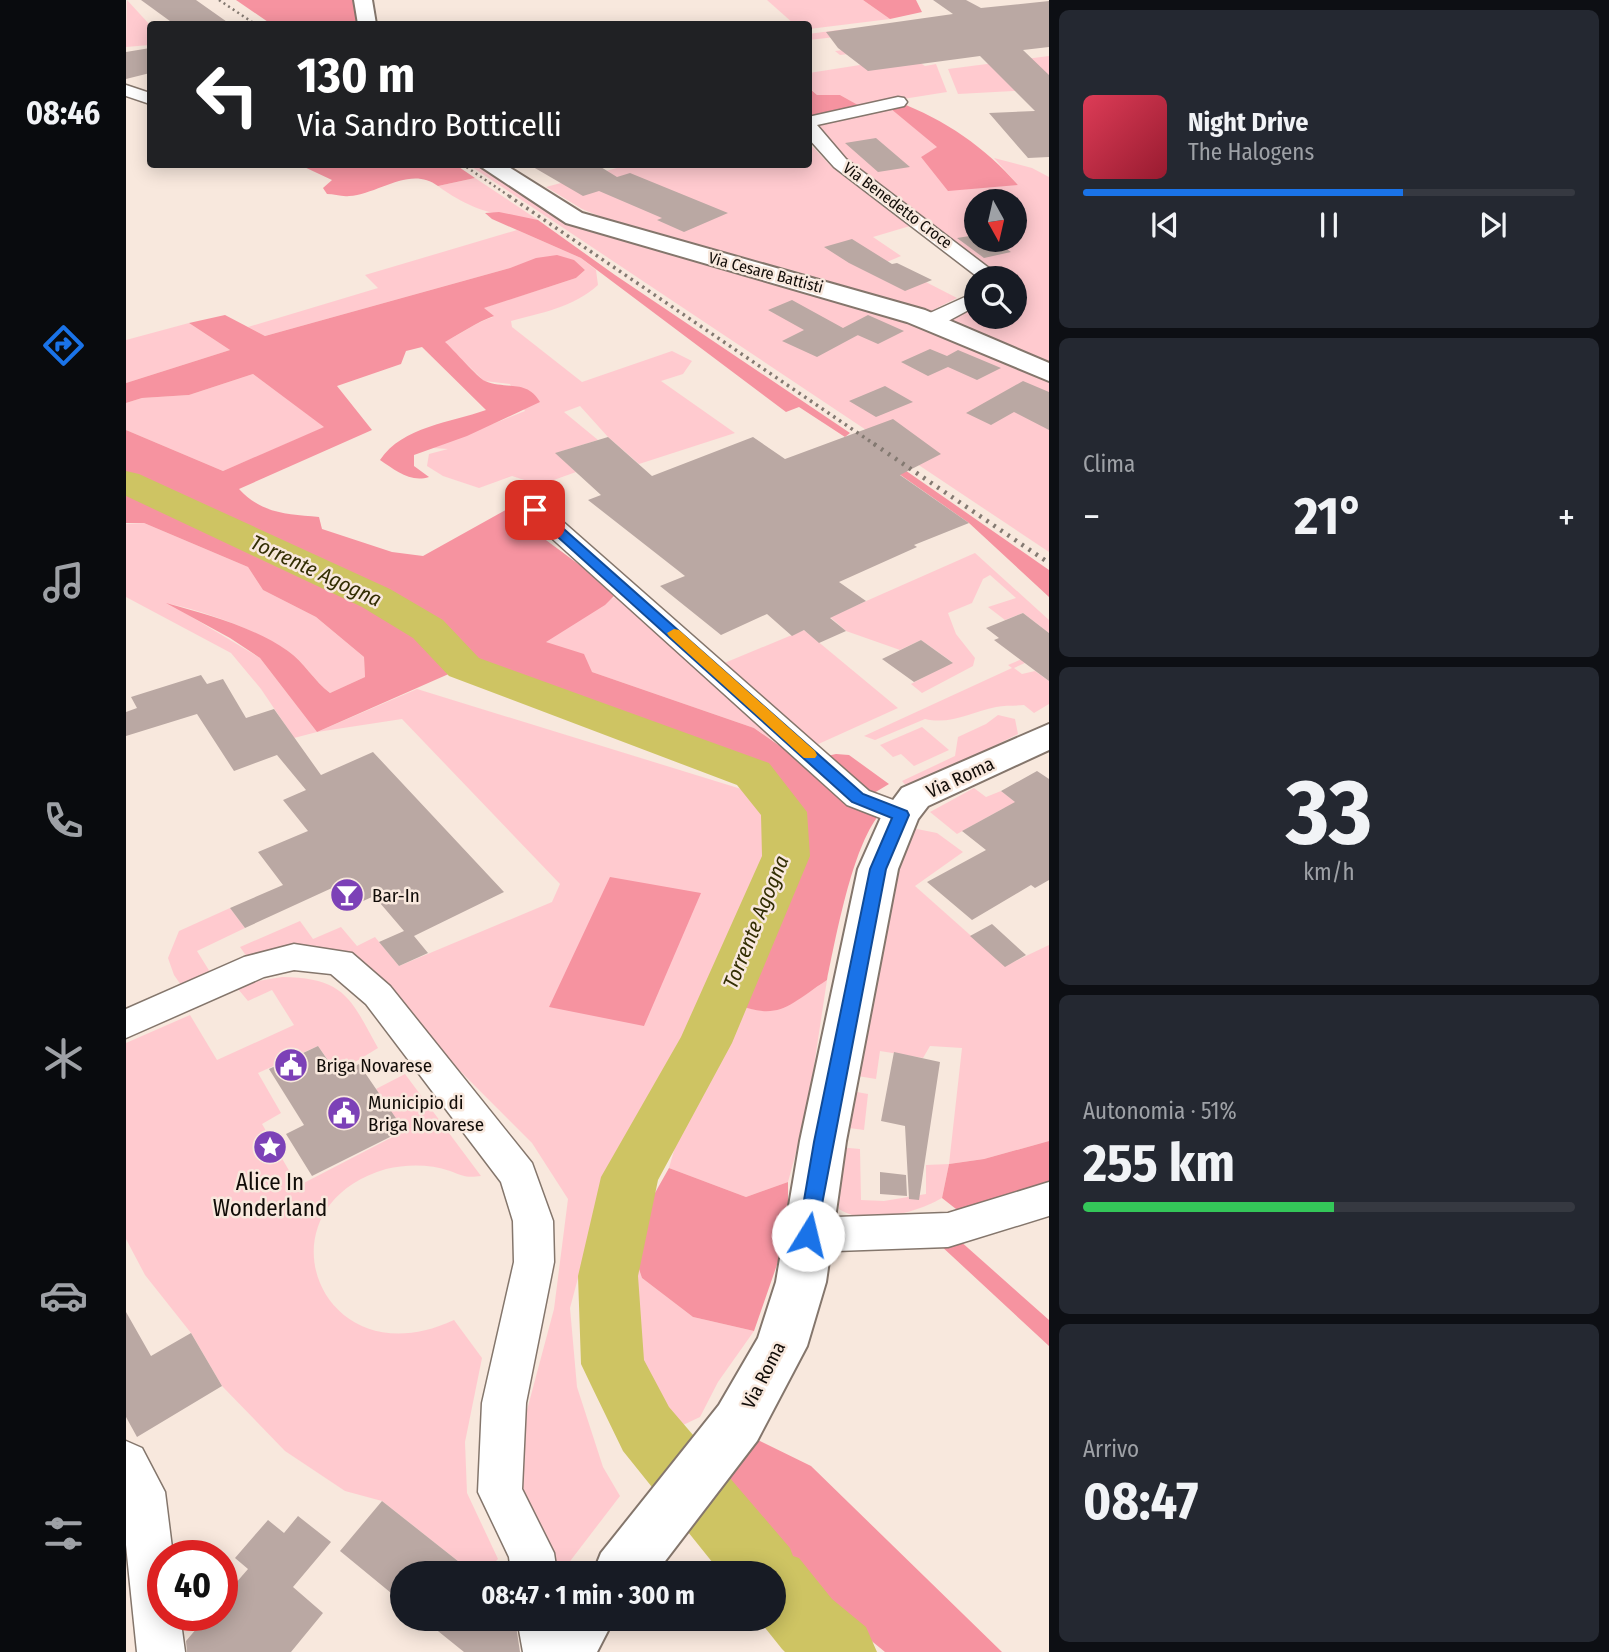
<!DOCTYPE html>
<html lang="it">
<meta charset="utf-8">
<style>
body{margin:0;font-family:"Fira Sans Condensed",sans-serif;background:#242831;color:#f1f3f6;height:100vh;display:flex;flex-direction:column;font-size:26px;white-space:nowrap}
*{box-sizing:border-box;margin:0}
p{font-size:23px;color:#9ea1a6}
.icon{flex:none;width:38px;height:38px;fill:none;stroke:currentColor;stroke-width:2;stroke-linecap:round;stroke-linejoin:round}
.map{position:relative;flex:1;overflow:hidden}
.panel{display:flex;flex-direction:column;gap:10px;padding:10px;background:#0d0f14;width:560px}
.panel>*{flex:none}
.guide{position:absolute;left:21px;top:21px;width:665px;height:147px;border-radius:7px;box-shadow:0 4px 18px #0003;background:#202124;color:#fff;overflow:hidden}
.needle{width:46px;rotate:172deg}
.fabs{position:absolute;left:838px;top:189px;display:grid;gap:14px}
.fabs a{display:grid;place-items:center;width:63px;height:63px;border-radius:50%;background:#171b24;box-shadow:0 4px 18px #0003;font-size:35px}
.speed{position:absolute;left:21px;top:1540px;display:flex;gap:14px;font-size:35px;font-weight:700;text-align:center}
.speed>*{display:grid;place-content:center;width:91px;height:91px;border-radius:50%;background:#171b24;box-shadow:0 4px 18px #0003;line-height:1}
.speed .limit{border:10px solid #d22;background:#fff;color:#111}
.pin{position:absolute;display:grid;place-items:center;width:60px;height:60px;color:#fff;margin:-30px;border-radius:14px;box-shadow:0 4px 10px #0006}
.me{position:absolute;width:77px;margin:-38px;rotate:9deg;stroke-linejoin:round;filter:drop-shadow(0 0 5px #0008)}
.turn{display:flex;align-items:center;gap:24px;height:147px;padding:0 35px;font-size:32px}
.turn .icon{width:91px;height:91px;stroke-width:2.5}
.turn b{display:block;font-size:49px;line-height:60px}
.big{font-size:52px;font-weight:700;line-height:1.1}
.panel .card{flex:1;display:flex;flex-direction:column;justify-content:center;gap:10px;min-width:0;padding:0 24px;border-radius:10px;background:#242831}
.panel .dial{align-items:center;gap:0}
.dial b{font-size:91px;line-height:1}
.song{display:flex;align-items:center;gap:21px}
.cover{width:84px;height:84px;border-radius:10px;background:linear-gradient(135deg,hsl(350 70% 55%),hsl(350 70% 35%))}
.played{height:7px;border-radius:4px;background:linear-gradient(90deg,#1a73e8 65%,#363941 65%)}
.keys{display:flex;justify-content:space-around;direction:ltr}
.heat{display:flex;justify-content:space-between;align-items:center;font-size:38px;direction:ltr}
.charge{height:10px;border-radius:5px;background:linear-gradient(90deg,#34c759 51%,#363941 0)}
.trip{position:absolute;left:264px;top:1561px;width:396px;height:70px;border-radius:35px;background:#171b24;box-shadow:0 4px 18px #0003;font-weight:700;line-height:70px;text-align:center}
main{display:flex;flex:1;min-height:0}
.tabs{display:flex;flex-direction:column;width:126px;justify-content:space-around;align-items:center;background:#090b0e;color:#9ea1a6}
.tabs .icon{width:49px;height:49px}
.tabs .current{color:#1a73e8}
.tabs b{font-size:32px;color:#f1f3f6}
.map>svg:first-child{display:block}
.green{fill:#ffcacf;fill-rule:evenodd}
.forest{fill:#f693a0}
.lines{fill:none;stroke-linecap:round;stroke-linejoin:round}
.river{fill:#cec463;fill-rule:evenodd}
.building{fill:#baa8a3}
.street-casing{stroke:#84766c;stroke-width:3}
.secondary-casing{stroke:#84766c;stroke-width:4}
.street{fill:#fff;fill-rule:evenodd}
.secondary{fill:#fff;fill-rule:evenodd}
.rail-far2{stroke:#837971;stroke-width:2.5;stroke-dasharray:2 3.5;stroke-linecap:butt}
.rail-far1{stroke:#837971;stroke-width:3.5;stroke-dasharray:2.5 4.5;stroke-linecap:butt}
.rail{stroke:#837971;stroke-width:4.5;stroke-dasharray:2.5 6;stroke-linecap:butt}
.route{fill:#1a73e8;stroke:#114b97;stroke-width:2}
.slow{fill:#f59e0b}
.labels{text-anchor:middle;stroke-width:5;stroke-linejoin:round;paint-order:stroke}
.far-street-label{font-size:16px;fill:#110c08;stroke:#f8e8dd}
.street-label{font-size:19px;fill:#110c08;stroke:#f8e8dd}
.poi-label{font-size:19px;fill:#110c08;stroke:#f8e8dd;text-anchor:start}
.water-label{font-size:21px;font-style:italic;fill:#332e03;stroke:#f8e8dd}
.near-poi-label{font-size:23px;fill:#110c08;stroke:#f8e8dd}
</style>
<main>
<nav class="tabs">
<b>08:46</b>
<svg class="icon current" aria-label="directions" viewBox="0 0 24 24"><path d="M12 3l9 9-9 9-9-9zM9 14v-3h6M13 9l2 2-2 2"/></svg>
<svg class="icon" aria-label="music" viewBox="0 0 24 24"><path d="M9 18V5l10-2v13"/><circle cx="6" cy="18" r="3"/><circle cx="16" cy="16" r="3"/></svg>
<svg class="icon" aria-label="phone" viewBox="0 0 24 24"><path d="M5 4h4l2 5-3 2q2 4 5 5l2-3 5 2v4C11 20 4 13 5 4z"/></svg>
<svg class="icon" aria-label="climate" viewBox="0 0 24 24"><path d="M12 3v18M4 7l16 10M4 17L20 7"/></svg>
<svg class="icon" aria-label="car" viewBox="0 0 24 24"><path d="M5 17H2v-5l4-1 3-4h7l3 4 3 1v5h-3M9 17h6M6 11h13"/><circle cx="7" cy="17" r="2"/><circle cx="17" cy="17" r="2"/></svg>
<svg class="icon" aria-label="filters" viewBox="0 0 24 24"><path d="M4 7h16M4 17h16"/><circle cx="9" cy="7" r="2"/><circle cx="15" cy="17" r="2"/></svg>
</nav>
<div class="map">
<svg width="923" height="1652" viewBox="0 0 923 1652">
<rect width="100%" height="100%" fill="#f8e8dd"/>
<path class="green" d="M1,0L24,25V45L0,47Z
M641,0H737L764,19L683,29L682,24H668Z
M720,29L767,59L787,58L799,66L810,64L821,92L733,106L714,95H691L683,87V73L753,62L739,52L714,55L709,51L734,48L718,36L683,40L682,34Z
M923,56V89L832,94L822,69Z
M759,104L812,147L795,157L892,185L868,158L906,168L923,177V373L803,322L850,298V317H889V278H866L790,222L683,126ZM850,201H889V240H850Z
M683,143L707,168L784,226L747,237L775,256L761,262L831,298L801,313L669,271L499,227L456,209L420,187L502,165L682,164Z
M343,165H354L403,198L739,304L923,378V552Z
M349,178L412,220C371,216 346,211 312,186Z
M391,230L455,258L470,270L472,285C448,307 415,313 385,321L386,327L456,382L546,351L566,361L557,374L535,381L609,433L513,464L482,437L454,406L438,412L472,440L430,453L450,472L414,485L386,476L353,488L317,476L301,466L303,454L322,449L307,448L399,411L384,384L358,381L318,342C335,334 350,322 367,317L357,308L450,278L459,270C436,247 411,258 384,268L139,336L122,327L252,288L239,275Z
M63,323L104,350L0,383V340Z
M127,374L199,427L97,471L0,430V403L16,398L63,395Z
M18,523L122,567L137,590L190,617L238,657L239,677L204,693C188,681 177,661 162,651C130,630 81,612 44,604L134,658L191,732L291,689L625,792L651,831L633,893L571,1036L511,1119L464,1233L444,1308L451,1387L477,1467L494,1496L435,1573H426L390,1505L385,1470L428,1309L442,1199L406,1143L275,1012L232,965L121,957L114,947L174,921L187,939L215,927L231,946L249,937L273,966L426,902L434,884L276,719L191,732L168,738L135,689L105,653L0,597V524Z
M849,553L923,620V633L897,613L879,620L862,607L890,598L864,575L857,579L846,603L822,613L830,634L849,658L847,666L796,693L785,684L826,662L795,640L774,650L720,631L704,617Z
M497,594L675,759L628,728L466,672L419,641C434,632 485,596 497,594Z
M678,630L772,708L688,746L596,664Z
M912,652H923L888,668L896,674L909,671L923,681V704L908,713L898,705C889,706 879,705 870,707C846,712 825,725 799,719L749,740L738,736L886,668L882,665Z
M872,715L889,719L892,734L783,789L776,781L829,756L832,737L860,724Z
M796,727L823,750L788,766L775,754L767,757L754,745Z
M848,788L860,797L875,791L923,828L878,808L831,834L804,812Z
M786,828L811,833L837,852L789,886L879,966L923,945V1141L858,1159L823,1164L816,1198C790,1213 739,1227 713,1209L712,1147L734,1149L735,1200L758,1201L800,1194V1165L823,1164L836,1048L804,1046L797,1058L754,1051L750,1079L719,1074L745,926Z
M104,908L119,928L71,951L84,972L55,985L48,975L42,958L53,931Z
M156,977C218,978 224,997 252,1048L211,1073L192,1046L132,1073L155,1113L136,1124L172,1186L278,1131L250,1089L279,1074L355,1176C341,1178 337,1176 324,1171C304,1164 281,1164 260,1169C127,1208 194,1383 328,1320L356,1358L339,1442L341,1493L372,1559L358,1573H347L256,1501L219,1491L159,1451L96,1386L65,1333L19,1275L0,1239V1043L64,1015L91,1060L168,1025L146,990L122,1001L112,989L132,981Z
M701,980L681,1112L662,1182L620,1197L543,1168L569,1077L587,1046L604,1002C649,1021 664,1005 701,980Z
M720,1090L742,1094L738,1130L716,1127Z
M503,1239L516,1278L567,1317L628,1331L592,1382L574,1417L555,1426L521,1375L500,1288Z"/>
<path class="forest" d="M110,0H230L233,24H145Z
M737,0H790L796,12L764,19Z
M682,87L691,95H714L739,109L683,122Z
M772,102C818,119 860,148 892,185L822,191L795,157L811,147L759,104Z
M174,165H330L349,178L312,186C284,165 253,194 223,196C216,197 208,194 201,194L197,188L206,180Z
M373,212L412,220L489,275L724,433L719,437L673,407L660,412L455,258L366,219L359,213Z
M431,255L448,260L459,270L450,278L358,308L368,316C351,322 335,333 319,342C327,349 352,378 359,381C380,390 401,379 414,402L341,436L288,455V466L303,477C284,483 269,470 254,460C277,426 324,423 360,410L296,347L280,351L275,364L211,386L246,430L113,489C136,514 161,514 193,517L196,529L266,552L297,556L385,507L407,519L401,526L455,566L488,596L479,605L420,642L458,654L466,672L628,728L753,815C726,848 710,937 701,980C660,1007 653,1022 604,1002L664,856L662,811L629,773L341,664L304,628L253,597L0,480V430L97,471L198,427L127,374L63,395L16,398L0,403V383L104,350L63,323L99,315L139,336L384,268L410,258Z
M763,459L923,570V597L843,523L756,462Z
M0,486L247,600L297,631L334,669L191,732L134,658L104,638L40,603C80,614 128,627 162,651C178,662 188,681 204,693L239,677L238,657L190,617L137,590L122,567L18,523H0Z
M710,754L723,755L763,784L743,796L692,758Z
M484,877L575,893L518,1026L423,1007Z
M923,1141V1196L844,1220L816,1198L823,1164L858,1159Z
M543,1168L620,1197L662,1182V1233L628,1331L567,1317L516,1278L503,1239Z
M833,1240L923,1320V1346L813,1244Z
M624,1436L685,1466L876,1652H759L574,1500Z"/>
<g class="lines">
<path class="river" d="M0,471L13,474L264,589L317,620L353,658L643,763L681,812L684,856L606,1043L532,1180L512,1276L518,1360L543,1407L664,1548L667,1556L673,1558L706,1599L740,1627L751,1652H659L656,1649L632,1619H648V1573H595L497,1451L465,1385L455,1364L452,1276L475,1177L555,1037L636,856L635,815L611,785L323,676L287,638L236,607L0,496Z"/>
</g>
<path class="building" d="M15,0H70L104,24H48Z
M807,0H840L855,8L923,1V47L897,50L923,75V157L902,158L863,113L909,111L854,56L742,71L712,48L700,32L827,14Z
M24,48V73L0,79V52Z
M750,138L784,167L752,172L719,143Z
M402,164H470L491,177L504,173L602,213L558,232L531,220L536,218L473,191L457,196Z
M850,235V240H868L885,252L858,258L831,238Z
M726,239L766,264L771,263L806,280L779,291L723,263L698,247Z
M666,300L717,328L742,315L778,331L752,344L727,333L732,335L691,357L656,341L678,330L642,310Z
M804,349L821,356L832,350L875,368L851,380L822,367L802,376L775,362Z
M897,381L923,392V430L888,412L865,425L840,413Z
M759,386L787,402L750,417L723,401Z
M767,419L815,454L774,475L843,523L788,545L791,547L713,582L740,601L704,618L720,631L693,643L678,630L666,636L641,614L595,635L534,586L559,576L462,500L475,495L429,453L482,437L526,476L627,437L659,459Z
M897,613L923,633V681L868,640L873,638L860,628Z
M795,640L827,663L788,682L756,659Z
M75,675L81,684L97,679L120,718L148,709L195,775L247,752L378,892L288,936L302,953L273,966L253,942L278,931L248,896L222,908L206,888L119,928L104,908L157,885L132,852L182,831L157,800L180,790L151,755L108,771L71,714L0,736V712L11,708L5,697Z
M911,771L923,779V880L909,888L905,885L846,920L801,882L860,850L836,831L889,802L875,791Z
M866,924L900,955L879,967L844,936Z
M192,1046L212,1075L233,1064L278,1130L186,1176L160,1134L178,1125L143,1069Z
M768,1052L814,1062L793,1200L783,1199L779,1126L755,1121Z
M754,1172L780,1175L781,1196L754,1194Z
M0,1312L25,1356L65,1333L96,1386L11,1437L0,1417Z
M256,1501L347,1573H276V1602L214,1551Z
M172,1516L205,1542L167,1587L197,1613L165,1652H61L60,1641L82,1615H96V1599L122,1569L109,1558L142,1520L158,1533Z
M297,1619H389L394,1652H338Z"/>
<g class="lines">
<g class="street-casing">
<path id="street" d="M0,85L24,93V104L0,96Z
M772,97L778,98L781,102L778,106L691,125L720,159L876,278H853L708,167L682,138V117Z
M850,292V306L811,327H795L792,322L795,317Z
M409,502L418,505L743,791L786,807L791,815L786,823L775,826L721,805L400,515L396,510L400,505Z
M168,944L226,953L264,986L406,1163L427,1221L428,1262L400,1403L396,1489L428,1553L431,1573H385L383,1557L352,1492L356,1403L388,1262L387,1221L375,1182L240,1004L205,974L168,970L138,977L0,1038V1009L118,957Z
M923,1182V1216L822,1247L682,1252L668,1247L662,1235L668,1223L682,1218L822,1213Z
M0,1441L16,1448L39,1492L47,1556H37V1615H54L59,1652H11L0,1545Z
M391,1619H439L445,1652H397Z"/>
</g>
<g class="secondary-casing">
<path id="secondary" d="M228,0H246L250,24H232Z
M351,164H378L456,213L799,310L923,363V381L781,322L440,223Z
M923,724V750L802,806L792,819L772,869L720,1141L700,1282L681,1346L631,1441L530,1573H467L475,1553L593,1405L632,1338L650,1282L674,1141L732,869L756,815L776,788Z
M424,1619H488L471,1652H406L414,1631Z"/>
</g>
<use href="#street" class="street"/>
<use href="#secondary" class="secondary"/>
<path class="rail-far2" d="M93,0L129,24
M336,164L386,198"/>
<path class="rail-far1" d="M383,196L751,446"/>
<path class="rail" d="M748,444L923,563"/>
</g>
<path class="route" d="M409,506L413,507L737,794L781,811L783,815L760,869L689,1241L682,1244L675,1241L672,1235L688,1142L744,869L766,818L726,802L404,512L403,510Z"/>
<path class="slow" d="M548,629L553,630L689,751L691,755L689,758H678L543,636L541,633Z"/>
<defs>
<g id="bar-disc" transform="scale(1.75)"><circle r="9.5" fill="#7c41b7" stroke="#f8e8dd"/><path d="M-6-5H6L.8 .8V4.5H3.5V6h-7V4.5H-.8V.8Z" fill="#fff"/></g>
<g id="civic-disc" transform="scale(1.75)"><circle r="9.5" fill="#7c41b7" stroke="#f8e8dd"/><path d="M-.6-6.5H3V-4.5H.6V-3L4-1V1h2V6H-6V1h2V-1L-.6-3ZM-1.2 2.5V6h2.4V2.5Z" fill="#fff"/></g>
<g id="sight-disc" transform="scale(1.75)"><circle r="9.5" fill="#7c41b7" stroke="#f8e8dd"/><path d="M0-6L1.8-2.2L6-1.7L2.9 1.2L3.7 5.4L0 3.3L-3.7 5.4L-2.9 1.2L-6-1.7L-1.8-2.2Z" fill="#fff"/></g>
</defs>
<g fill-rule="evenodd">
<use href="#bar-disc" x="221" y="895"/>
<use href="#civic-disc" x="165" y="1065"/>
<use href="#civic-disc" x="218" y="1113"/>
<use href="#sight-disc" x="144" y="1147"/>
</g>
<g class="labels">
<g class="far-street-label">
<text transform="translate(772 205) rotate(37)" y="6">Via Benedetto Croce</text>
<text transform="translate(640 272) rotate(15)" y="6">Via Cesare Battisti</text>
</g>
<g class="street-label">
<text transform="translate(834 777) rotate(-25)" y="7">Via Roma</text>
<text transform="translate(637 1375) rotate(-63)" y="7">Via Roma</text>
</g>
<g class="poi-label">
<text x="246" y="902">Bar-In</text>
<text x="190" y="1072">Briga Novarese</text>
<text x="242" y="1109">Municipio di<tspan x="242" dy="22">Briga Novarese</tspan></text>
</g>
<g class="water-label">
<text transform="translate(190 571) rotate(25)" y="7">Torrente Agogna</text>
<text transform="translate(630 922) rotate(-68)" y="7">Torrente Agogna</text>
</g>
<g class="near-poi-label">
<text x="144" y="1190">Alice In<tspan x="144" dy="26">Wonderland</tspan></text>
</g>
</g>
</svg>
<div class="fabs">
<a><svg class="needle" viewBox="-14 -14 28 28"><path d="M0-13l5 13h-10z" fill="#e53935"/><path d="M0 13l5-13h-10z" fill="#9ea1a6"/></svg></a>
<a><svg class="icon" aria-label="search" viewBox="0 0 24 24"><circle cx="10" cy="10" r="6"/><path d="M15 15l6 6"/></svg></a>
</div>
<div class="speed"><div class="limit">40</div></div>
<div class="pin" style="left:409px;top:510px;background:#d93025"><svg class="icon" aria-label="arrive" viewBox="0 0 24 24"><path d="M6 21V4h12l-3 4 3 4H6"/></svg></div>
<svg class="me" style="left:682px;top:1235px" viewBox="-20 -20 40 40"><circle r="19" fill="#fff"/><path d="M0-13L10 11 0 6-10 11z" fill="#1a73e8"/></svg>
<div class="trip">08:47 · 1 min · 300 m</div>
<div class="guide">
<div class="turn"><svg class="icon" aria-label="left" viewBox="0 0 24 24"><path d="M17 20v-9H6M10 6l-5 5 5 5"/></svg><div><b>130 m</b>Via Sandro Botticelli</div></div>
</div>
</div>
<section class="panel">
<div class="card">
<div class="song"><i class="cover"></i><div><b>Night Drive</b><p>The Halogens</p></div></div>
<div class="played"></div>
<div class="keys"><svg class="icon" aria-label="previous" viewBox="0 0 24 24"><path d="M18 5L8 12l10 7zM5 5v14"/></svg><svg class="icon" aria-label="pause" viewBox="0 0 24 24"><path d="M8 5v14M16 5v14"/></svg><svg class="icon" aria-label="next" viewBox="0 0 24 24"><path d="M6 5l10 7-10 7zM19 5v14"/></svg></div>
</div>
<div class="card"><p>Clima</p>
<div class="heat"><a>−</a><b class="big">21°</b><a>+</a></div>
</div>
<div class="card dial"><b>33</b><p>km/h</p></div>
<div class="card"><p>Autonomia · 51%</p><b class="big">255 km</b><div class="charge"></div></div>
<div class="card"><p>Arrivo</p><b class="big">08:47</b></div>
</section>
</main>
